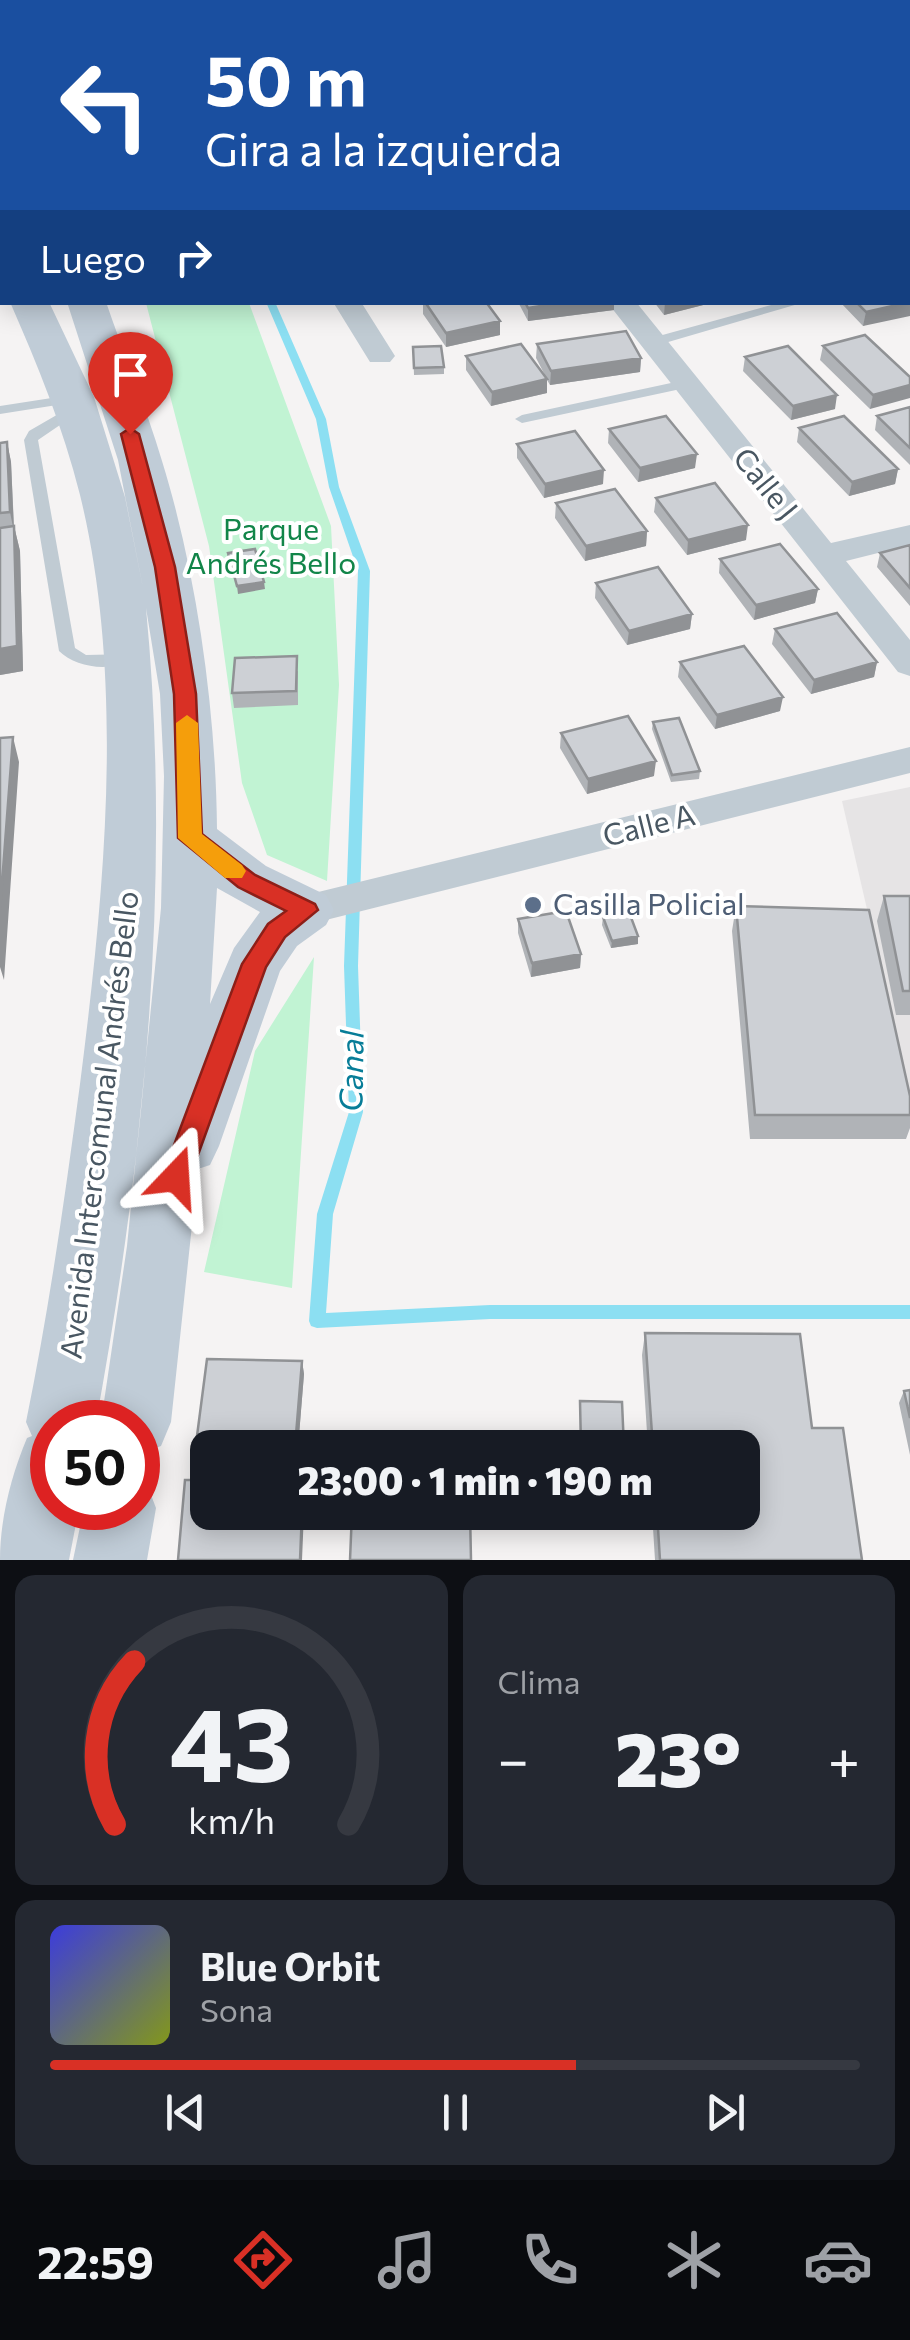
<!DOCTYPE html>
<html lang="es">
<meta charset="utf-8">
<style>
body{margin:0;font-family:Commissioner,sans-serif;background:#242831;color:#f1f3f6;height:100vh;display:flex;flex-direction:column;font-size:38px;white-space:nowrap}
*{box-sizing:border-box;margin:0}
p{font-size:32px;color:#9ea1a6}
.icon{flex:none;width:55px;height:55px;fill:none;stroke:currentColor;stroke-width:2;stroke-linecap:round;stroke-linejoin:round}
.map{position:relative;height:1560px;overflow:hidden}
.panel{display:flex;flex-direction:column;gap:15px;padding:15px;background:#0d0f14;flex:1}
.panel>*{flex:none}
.banner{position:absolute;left:0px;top:0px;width:910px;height:305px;box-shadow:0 5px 25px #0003;background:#1a4fa0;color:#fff;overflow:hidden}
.speed{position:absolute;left:30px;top:1400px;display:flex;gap:20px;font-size:50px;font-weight:700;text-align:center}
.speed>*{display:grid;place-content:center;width:130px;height:130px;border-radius:50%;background:#171b24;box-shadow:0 5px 25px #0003;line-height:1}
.speed .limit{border:15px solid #d22;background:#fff;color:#111}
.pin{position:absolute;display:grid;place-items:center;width:85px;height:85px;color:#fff;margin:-102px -42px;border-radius:50% 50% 50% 0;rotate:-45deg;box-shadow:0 0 10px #0007}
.pin .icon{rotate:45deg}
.me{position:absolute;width:110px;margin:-55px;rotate:20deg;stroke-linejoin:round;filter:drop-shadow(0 0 8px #0008)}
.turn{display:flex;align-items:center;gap:35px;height:210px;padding:0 40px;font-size:45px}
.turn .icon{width:130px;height:130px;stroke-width:2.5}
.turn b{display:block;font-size:70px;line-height:85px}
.then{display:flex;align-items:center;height:95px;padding:0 40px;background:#0003;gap:20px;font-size:38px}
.big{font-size:75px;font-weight:800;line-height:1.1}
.panel .card{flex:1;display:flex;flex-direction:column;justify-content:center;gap:15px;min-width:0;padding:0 35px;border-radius:20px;background:#242831}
.panel .dial{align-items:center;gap:0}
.dial svg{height:260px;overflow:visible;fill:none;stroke:#363941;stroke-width:7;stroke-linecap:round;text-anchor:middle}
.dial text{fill:#f1f3f6;stroke:none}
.song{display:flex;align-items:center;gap:30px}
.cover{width:120px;height:120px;border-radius:15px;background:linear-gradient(135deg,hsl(240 70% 55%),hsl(70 70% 35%))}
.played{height:10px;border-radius:5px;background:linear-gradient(90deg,#d93025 65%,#363941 65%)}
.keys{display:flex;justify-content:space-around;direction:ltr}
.heat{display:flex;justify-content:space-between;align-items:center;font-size:55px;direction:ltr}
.panel .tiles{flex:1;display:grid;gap:15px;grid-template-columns:1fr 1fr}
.card:last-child{grid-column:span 2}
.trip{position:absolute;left:190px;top:1430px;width:570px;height:100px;border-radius:20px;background:#171b24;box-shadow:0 5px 25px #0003;font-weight:800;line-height:100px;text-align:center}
.dock{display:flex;height:160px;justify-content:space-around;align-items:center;background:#090b0e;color:#9ea1a6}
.dock .icon{width:70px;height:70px}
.dock .current{color:#d93025}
.dock b{font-size:45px;color:#f1f3f6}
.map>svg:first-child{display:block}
.education{fill:#e6e4e5}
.green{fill:#c1f3d3}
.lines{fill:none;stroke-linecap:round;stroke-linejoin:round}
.stream{fill:#8cdff2;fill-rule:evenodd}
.lane{fill:#c0cbd3;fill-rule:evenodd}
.street{fill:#c0cbd3;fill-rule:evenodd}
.secondary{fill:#c0ccd7;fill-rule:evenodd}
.wall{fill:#b0b3b7}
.shaded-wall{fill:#909295}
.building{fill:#cdd0d5;stroke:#909295;stroke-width:2.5}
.route{fill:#d93025;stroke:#8d1f18;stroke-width:2.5}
.slow{fill:#f59e0b}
.service-dot{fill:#5c6f8a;stroke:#fff;stroke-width:4}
.labels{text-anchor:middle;stroke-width:8;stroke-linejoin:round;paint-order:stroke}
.street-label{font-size:30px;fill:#495762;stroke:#fff}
.park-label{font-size:30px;fill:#128549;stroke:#fff}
.service-label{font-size:30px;fill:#4e5e75;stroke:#fff;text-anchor:start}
.water-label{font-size:32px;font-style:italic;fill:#077d98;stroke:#fff}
</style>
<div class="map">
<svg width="910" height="1560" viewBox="0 0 910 1560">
<rect width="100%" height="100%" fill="#f5f3f3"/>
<path class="education" d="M910,787V1095L842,801Z"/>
<path class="green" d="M146,303H249L331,526L339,685L327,881L267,855L242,783L209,546Z
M314,957L292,1288L204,1272L255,1051Z"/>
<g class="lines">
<path class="stream" d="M124,0H132L133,2H126Z
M266,302H275L326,419L339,487L370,571L358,966L363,1112L333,1214L326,1313L490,1305H910V1319H490L317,1328L311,1326L309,1321L317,1214L349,1112L344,966L358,571L329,487L316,419Z"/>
<path class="lane" d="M194,0H204L205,2H195Z
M908,289L910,290V299L908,298Z
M782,302H805L658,345H648L646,342L648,339Z
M685,380L690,381V387L522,423L515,419L522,415Z
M71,395L78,399L76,402L0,414V406Z
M74,405L79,406V412L38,440L75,648L86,655L131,654L133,658C113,673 76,668 59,651L24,440L29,431Z"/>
<path class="street" d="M564,0H588L589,2H566Z
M333,302H361L395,356L390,362H370Z
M607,302H636L831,543L910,525V545L846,561L910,640V676L898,672Z
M910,747V773L306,925L292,921L286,910L292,899L306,895Z"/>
<path class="secondary" d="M0,245H2V271H0Z
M10,302H49L94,397L125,497L143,588L118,460L67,302H106C124,355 146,407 162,461C197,574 216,711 217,829L266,866L326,895L334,910L326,925L297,946L280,971L219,1146L210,1165L198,1169L171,1422L161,1446L138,1455V1422H101L127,1246L161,908L164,776L160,694L146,608C172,878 145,1155 96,1422H52V1508H79L69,1560H0C0,1519 11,1476 27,1438L32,1436L26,1422C49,1310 65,1197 80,1084C104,895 126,682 80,495C63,427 38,366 10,302ZM217,888L260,912L234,948L210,1004Z
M138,1479L146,1482L156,1508L147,1560H73L84,1508H138Z"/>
</g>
<path class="wall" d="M910,162V218L908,219V163Z
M423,302H486L500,335L446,347L423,314Z
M518,302H614V310L528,321Z
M654,302H715L664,315Z
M840,302H908L863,326Z
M537,344L641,358L640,372L550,385L547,380V393L491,406L466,370V356L547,379L536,358Z
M823,346L910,377L870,409L820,360Z
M413,347L444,367V374L414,375Z
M745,357L835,409L791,420L743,371Z
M910,407V465L875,430L877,416Z
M799,428L898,469L895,484L849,496L797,442Z
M609,429L695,468L638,482L608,443Z
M7,442L11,462L14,526L20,551L23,671L0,675V443Z
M517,444L603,484L544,498L517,458Z
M656,498L746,540L687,555L654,512Z
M556,503L647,531L646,546L585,561L555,518Z
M910,545V606L877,567L880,553Z
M720,559L818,589L815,603L754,620L719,573Z
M596,583L692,614L690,629L627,645L595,598Z
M775,629L877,662L874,677L811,694L772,644Z
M680,662L780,711L715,729L678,677Z
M298,671V705L234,708L232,693Z
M653,722L700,771L699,779L671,782L652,729Z
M561,733L654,776L587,794L560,748Z
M884,896H910V1015H896L877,921Z
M736,906L910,1096V1128L906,1139H750L732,931Z
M603,917L638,936V944L611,948L602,925Z
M518,919L581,954L580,968L531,977L518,933Z
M645,1333L812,1428L862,1560H655L652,1512H742V1448H648L642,1355Z
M302,1361L304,1374L298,1447L208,1448V1472L197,1471L194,1459Z
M910,1390V1455L899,1403L904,1391Z
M208,1512H336V1516Z"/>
<path class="shaded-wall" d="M242,0H305L306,2H235V1Z
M401,0H424V2H390Z
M451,0H483L471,2H451Z
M644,0H686V2H644Z
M566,302H614V310L528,321V308Z
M665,302H715L664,315Z
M910,302V316L863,326L866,312Z
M500,321V335L446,347V333Z
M641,358L640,372L550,385L551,371Z
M547,379V393L491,406L492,392Z
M910,385V398L870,409L873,395Z
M837,395L835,409L791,420L793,406Z
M7,442L11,462L14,532L10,512Z
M697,454L695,468L638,482L640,468Z
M898,469L895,484L849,496L852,482Z
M604,470L603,484L544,498L545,484Z
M748,525L746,540L687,555L688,540Z
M14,526L20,551L23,671L0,675V649Z
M647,531L646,546L585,561L586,546Z
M264,582L265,589L238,594L237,586Z
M818,589L815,603L754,620L756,605Z
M692,614L690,629L627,645L629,631Z
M877,662L874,677L811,694L814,680Z
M783,697L780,711L715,729L717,715Z
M13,737L19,762L4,980L0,967V910Z
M656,761L654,776L587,794L588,779Z
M638,936V944L611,948L612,941Z
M581,954L580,968L531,977L532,963Z
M302,1361L304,1374L298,1448H295Z
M302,1512H304L302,1560H300Z"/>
<path class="building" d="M789,0H838L842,2H792Z
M899,0H910V32H908V2H902Z
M908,53L910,55V72H908Z
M908,112L910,114V146H908Z
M910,162V178L908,176V163Z
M908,190L910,192V206H908Z
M908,293L910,295V302L866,312L856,302H908Z
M425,302H486L500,321L446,333Z
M525,302H566L528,308Z
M626,331L641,358L551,371L537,344Z
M865,335L910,377V385L873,395L823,346Z
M521,344L547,379L492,392L466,356Z
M441,346L444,367L414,368L413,347Z
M788,346L837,395L793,406L745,357Z
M910,407V448L877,416Z
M666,416L697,454L640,468L609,429Z
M844,416L898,469L852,482L799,428Z
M575,431L604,470L545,484L517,444Z
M7,442L10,512L0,513V443Z
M715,483L748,525L688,540L656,498Z
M615,489L647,531L586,546L556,503Z
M14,526L17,646L0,649V528Z
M780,544L818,589L756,605L720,559Z
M910,545V588L880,553Z
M255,549L264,582L237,586L228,553Z
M658,567L692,614L629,631L596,583Z
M837,613L877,662L814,680L775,629Z
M744,646L783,697L717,715L680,662Z
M297,656L296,691L232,693L235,658Z
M628,716L656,761L588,779L561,733Z
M679,718L700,771L672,775L653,722Z
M13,737L0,910V738Z
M884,896H910V991H903Z
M736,906L869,910L910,1096V1115H755Z
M566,911L581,954L532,963L518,919Z
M629,912L638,936L612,941L603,917Z
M645,1333L800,1334L812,1428H843L862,1560H660L657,1512H742V1448H653Z
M207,1359L302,1361L295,1447L325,1448H208V1460L194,1459Z
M910,1390V1418L904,1391Z
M580,1401L622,1402L624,1448H581Z
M185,1480H208V1512H302L300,1560H178Z
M352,1512H470L471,1560H350Z"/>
<path class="route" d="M130,428L139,434L175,567L196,694L202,834L255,875L315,904L318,910L285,937L266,967L190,1177L186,1186L176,1189L166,1186L162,1177L242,964L268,924L286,911L238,887L178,838L174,694L155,567L121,434Z"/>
<path class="slow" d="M187,715L198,723L202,834L242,865L246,871L242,878H225L178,838L176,723Z"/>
<circle class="service-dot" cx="533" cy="905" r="10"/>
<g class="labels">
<g class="street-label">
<text transform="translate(765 484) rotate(51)" y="10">Calle J</text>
<text transform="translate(649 826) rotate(-14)" y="10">Calle A</text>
<text transform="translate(100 1125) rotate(-83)" y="10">Avenida Intercomunal Andrés Bello</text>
</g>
<g class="park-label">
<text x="271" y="540">Parque<tspan x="271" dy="34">Andrés Bello</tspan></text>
</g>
<g class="service-label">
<text x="553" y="915">Casilla Policial</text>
</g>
<g class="water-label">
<text transform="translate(352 1071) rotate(-89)" y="11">Canal</text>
</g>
</g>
</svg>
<div class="speed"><div class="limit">50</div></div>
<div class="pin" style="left:130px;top:434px;background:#d93025"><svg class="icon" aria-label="arrive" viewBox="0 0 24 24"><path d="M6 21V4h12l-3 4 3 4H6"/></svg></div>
<svg class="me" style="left:176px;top:1177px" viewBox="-20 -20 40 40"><path d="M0-17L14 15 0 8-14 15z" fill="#d93025" stroke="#fff" stroke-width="4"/></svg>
<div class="trip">23:00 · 1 min · 190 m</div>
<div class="banner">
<div class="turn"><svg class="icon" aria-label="left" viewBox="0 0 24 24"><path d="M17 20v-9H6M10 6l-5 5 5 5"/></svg><div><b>50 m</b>Gira a la izquierda</div></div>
<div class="then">Luego<svg class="icon" aria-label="right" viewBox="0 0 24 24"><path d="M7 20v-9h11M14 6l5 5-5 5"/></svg></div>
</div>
</div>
<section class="panel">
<div class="tiles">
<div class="card dial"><svg viewBox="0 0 100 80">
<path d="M14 69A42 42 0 1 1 86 69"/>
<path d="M14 69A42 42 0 0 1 20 19" stroke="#d93025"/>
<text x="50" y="56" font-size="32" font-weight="700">43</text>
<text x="50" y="72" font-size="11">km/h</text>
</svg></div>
<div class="card"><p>Clima</p>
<div class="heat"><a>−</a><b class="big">23°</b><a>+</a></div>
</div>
<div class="card">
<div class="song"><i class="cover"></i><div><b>Blue Orbit</b><p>Sona</p></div></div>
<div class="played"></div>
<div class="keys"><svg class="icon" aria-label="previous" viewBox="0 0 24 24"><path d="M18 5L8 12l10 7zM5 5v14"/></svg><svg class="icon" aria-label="pause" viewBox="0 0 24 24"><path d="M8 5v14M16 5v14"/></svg><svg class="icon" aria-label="next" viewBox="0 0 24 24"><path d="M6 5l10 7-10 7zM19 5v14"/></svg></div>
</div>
</div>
</section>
<nav class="dock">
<b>22:59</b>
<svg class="icon current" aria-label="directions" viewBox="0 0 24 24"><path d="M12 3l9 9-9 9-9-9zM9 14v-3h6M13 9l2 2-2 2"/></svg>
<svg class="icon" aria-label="music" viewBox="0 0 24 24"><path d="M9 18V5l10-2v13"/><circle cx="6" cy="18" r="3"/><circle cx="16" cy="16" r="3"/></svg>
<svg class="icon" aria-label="phone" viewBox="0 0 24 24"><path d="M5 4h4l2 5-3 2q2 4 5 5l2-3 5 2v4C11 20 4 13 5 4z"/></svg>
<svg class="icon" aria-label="climate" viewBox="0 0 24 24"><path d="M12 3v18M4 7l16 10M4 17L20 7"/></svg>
<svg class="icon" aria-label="car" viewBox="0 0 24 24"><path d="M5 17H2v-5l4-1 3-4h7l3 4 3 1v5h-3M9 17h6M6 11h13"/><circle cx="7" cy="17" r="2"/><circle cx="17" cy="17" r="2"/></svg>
</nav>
